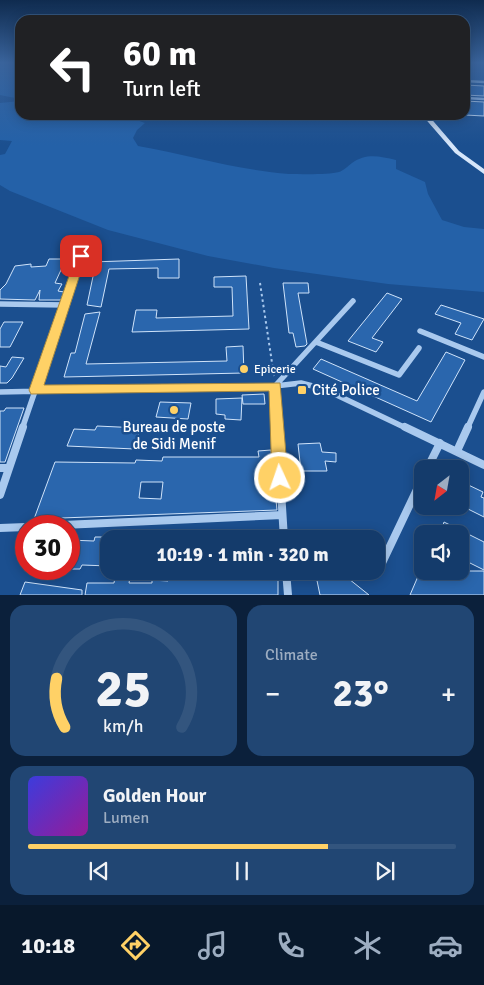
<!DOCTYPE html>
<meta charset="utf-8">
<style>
body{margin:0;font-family:Signika,sans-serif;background:#214673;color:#f1f3f6;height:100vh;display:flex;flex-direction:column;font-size:19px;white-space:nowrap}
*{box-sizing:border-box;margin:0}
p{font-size:16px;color:#9dadc1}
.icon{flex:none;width:28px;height:28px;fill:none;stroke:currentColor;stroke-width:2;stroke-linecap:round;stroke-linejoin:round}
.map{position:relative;height:595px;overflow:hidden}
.details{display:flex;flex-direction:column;gap:10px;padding:10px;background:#0b203b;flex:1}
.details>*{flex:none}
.top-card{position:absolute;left:15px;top:15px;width:455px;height:105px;border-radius:15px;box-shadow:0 2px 12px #0003,0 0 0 1px #33557e;background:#202124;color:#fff;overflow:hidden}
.needle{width:32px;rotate:211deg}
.buttons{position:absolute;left:414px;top:460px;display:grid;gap:10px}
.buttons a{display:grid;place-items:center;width:55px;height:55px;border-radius:10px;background:#143b6b;box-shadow:0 2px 12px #0003,0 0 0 1px #33557e;font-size:25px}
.speed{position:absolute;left:15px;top:515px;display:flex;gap:10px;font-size:25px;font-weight:700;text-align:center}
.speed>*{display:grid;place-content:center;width:65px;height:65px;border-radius:50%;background:#143b6b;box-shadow:0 2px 12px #0003,0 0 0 1px #33557e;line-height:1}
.speed .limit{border:8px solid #d22;background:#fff;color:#111}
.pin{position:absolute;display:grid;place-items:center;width:42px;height:42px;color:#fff;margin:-21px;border-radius:10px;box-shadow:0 2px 8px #0006}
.me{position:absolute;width:55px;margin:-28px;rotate:357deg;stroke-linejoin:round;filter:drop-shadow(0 0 4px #0008)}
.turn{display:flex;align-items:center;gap:18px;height:105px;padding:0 25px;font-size:22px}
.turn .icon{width:65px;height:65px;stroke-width:2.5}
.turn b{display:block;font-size:35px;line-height:42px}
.big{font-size:38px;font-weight:700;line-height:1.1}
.details .tile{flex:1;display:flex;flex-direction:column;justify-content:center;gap:8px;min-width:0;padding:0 18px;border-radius:15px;background:#214673}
.details .dial{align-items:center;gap:0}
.dial svg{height:130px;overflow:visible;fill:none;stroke:#33557e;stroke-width:7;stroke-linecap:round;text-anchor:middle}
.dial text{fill:#f1f3f6;stroke:none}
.song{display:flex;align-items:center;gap:15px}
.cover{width:60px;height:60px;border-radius:8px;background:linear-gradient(135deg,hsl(240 70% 55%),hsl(300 70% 35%))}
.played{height:5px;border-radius:2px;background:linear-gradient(90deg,#ffd166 70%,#33557e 70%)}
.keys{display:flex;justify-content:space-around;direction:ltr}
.heat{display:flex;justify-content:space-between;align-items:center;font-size:28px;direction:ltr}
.details .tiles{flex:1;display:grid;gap:10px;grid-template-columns:1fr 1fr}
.tile:last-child{grid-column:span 2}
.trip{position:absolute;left:100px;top:530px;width:285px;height:50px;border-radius:15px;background:#143b6b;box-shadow:0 2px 12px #0003,0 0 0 1px #33557e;font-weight:700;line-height:50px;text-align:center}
.tabs{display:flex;height:80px;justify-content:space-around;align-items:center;background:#08182b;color:#9dadc1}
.tabs .icon{width:35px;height:35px}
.tabs .on{color:#ffd166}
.tabs b{font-size:22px;color:#f1f3f6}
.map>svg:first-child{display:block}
.green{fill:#2461a8}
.building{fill:#2a66ad;stroke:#cfe3fa;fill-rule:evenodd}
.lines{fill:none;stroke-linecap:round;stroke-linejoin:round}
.path{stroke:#a9c9ee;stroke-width:2;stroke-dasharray:2.5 3;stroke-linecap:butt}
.street-far3{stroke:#a9c9ee;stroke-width:2.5}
.street-far2{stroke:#a9c9ee;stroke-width:4.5}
.street-far1{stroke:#a9c9ee;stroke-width:5.5}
.street{stroke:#a9c9ee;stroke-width:8}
.secondary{fill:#d6e6fa;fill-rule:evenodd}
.route{fill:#ffd166;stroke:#a68842}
.poi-dot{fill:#ffd166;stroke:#1b4f8f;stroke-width:2}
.labels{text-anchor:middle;stroke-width:5;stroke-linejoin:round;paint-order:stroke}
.poi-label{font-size:12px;fill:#fff;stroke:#1b4f8f;text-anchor:start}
.near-poi-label{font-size:15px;fill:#fff;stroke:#1b4f8f;text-anchor:start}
</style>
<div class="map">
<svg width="484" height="595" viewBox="0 0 484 595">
<rect width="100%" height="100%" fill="#1b4f8f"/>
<path class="green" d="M0,62H20V99L0,95Z
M20,101V115C61,115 107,108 145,123L137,130L133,138L138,146C188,155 237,170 289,174C300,174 329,175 339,172C343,171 348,166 352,163C366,153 379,156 396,160V169L425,182L428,194L442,220L464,227L484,229V292L388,284L274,268L208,256L108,230L10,191L0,185V155L5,154L12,141L0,140V103Z"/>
<path class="building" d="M465,85L484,86V96L465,95Z
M465,101L484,102V116L465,115Z
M49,259H66L55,283L62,284L58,291L64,292L61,300H39L40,290L35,300L0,299V290L6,284L15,266L31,264V267L46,266Z
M179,259V278H158V268L109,269L101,307L87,305L95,267L90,266L91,262Z
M246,276L249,329L132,332L136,310H157L156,318L233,316L232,287H214V277Z
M283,283H308L309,293H298L307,344L305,346L296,347L293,333H289Z
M387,293L402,299L372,338L383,342L376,352L348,341Z
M441,305L484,319L472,340L455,334L461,323L435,314Z
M100,312L86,364L227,361L226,347L243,346L244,373L64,377L71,353H75L85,314Z
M4,322H23L10,347H0V329Z
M446,352L465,360L431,422L313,369L321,359L417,401Z
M12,357L24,358L12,378L7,383H0V366L6,367Z
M264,394L265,404H243L242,395Z
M242,398L241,420L225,419V415L216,414V399Z
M160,402L191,403L188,419L156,417Z
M6,408H24L5,462H0V411H4Z
M97,426L140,428L135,449L67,446L74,429L95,430Z
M320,443L322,452L336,453V462L325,461L327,471H301L298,444Z
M271,450L277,510L34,519L55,462L135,463L136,460L162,461L163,457H259L258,451ZM141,482H163L161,499L139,498Z
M460,481L483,492L481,497L484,498V517L460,505Z
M444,522L484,542V570L460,558V534H440Z
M95,537H109V566L82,565L80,569H69V540L94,541Z
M422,567V577L425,571H484V595H410Z
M116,571H131L129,583H152V580L168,581V571H209V576L278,578V595H85L87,583H114Z
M315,571H339L369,595H320Z
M25,582L82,590V595H20Z"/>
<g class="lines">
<path class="path" d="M260,283L274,376"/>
<path class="street-far3" d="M465,81L484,82
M465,98L484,99"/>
<path class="street-far2" d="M66,300L81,256"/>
<path class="street-far1" d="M0,304L64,305
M420,331L484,357
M316,342L399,375L419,348
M0,392L275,386L301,383L324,389L408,429
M22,429L67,298
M278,429L275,386L353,301
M467,429L484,392"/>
<path class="street" d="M277,427L284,539
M405,427L484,465
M457,451L468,427
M0,468H9
M427,469L440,443
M0,495L23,427
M41,526L282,515
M0,528L26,527
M382,563L422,479
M286,571L288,595"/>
<path class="secondary" d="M422,115H428L459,151L484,169V174L455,153Z"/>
</g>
<linearGradient id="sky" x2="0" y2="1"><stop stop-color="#0f2b4f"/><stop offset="0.43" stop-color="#39639b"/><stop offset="1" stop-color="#39639b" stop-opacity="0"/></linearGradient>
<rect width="484" height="145" fill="url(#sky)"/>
<path class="route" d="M81,253L86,256L44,385L280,383L288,478L286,483L280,485L274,483L272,478L269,391L31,394L29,390L76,256Z"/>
<g class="poi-dot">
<circle cx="244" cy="369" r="5"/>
<rect x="297" y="385" width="10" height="10" rx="2.5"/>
<circle cx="174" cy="410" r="5"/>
</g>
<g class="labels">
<g class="poi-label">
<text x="254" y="373">Epicerie</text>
</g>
<g class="near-poi-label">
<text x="312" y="395">Cité Police</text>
<text x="174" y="432" text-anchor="middle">Bureau de poste<tspan x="174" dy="17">de Sidi Menif</tspan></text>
</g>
</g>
</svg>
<div class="buttons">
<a><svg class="needle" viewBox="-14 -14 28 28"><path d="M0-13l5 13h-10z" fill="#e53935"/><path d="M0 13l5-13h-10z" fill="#9dadc1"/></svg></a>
<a><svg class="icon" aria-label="sound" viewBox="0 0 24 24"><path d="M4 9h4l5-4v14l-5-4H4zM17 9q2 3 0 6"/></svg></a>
</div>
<div class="speed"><div class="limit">30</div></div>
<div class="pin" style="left:81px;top:256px;background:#d93025"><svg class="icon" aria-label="arrive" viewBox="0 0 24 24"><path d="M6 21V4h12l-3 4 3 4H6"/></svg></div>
<svg class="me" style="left:280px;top:478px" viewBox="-20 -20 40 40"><circle r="17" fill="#ffd166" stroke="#fff" stroke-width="3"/><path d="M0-11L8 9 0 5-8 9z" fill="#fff"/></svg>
<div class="trip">10:19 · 1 min · 320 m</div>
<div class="top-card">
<div class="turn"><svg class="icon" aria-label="left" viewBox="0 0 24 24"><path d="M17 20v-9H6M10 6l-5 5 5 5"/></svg><div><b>60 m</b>Turn left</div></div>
</div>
</div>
<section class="details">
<div class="tiles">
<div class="tile dial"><svg viewBox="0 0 100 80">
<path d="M14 69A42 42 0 1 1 86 69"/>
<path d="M14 69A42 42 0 0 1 9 39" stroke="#ffd166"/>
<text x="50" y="56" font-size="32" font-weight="700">25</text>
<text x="50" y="72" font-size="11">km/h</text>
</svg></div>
<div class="tile"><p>Climate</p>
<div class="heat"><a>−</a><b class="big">23°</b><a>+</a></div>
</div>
<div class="tile">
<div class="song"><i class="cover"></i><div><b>Golden Hour</b><p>Lumen</p></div></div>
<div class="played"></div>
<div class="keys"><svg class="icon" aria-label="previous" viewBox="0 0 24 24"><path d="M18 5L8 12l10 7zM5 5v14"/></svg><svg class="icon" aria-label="pause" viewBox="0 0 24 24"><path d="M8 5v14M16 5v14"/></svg><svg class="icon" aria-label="next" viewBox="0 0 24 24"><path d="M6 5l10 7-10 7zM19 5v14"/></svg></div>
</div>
</div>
</section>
<nav class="tabs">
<b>10:18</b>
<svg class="icon on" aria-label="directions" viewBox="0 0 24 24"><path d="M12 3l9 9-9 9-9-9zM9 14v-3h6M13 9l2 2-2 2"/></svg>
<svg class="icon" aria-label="music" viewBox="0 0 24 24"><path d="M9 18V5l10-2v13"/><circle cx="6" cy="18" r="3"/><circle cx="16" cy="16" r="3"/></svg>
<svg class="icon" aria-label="phone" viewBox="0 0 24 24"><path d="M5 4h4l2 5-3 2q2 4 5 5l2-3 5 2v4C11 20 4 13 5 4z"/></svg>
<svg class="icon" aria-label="climate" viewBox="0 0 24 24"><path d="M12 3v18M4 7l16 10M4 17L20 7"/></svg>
<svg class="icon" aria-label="car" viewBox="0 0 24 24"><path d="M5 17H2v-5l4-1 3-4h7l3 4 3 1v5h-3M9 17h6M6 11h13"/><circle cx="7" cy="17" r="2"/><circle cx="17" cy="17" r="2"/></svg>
</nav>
